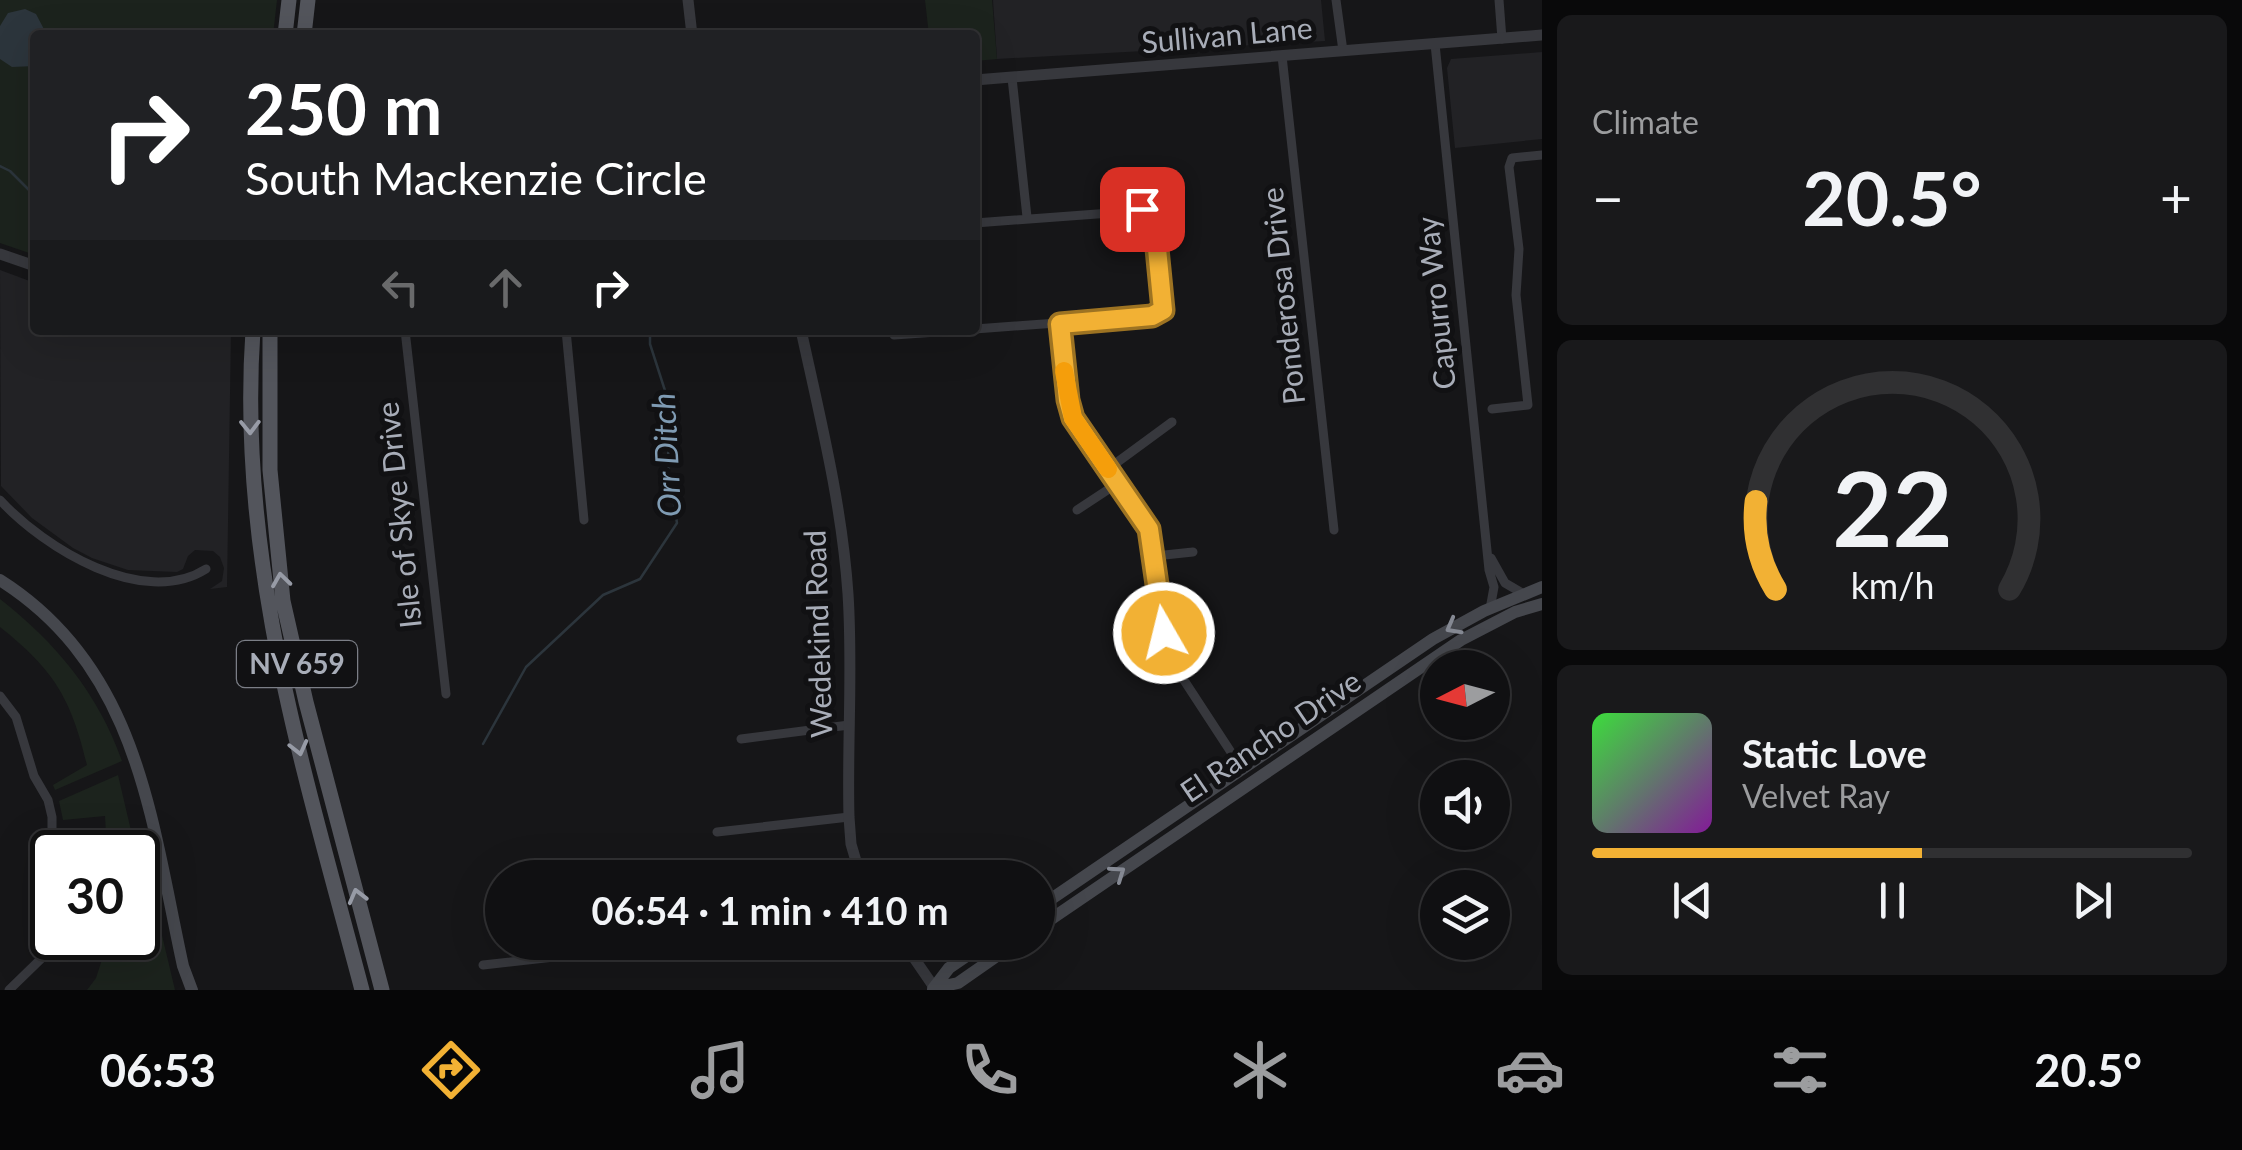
<!DOCTYPE html>
<meta charset="utf-8">
<style>
body{margin:0;font-family:Lato,sans-serif;background:#19191b;color:#f1f3f6;height:100vh;display:flex;flex-direction:column;font-size:38px;white-space:nowrap}
*{box-sizing:border-box;margin:0}
p{font-size:32px;color:#9c9d9f}
.icon{flex:none;width:55px;height:55px;fill:none;stroke:currentColor;stroke-width:2;stroke-linecap:round;stroke-linejoin:round}
.map{position:relative;flex:1;overflow:hidden}
.side{display:flex;flex-direction:column;gap:15px;padding:15px;background:#09090a;width:700px}
.side>*{flex:none}
.hud{position:absolute;left:30px;top:30px;width:950px;height:305px;border-radius:10px;box-shadow:0 10px 40px #0002,0 0 0 2px #303032;background:#202124;color:#fff;overflow:hidden}
.needle{width:65px;rotate:264deg}
.controls{position:absolute;left:1420px;top:650px;display:grid;gap:20px}
.controls a{display:grid;place-items:center;width:90px;height:90px;border-radius:50%;background:#101012;box-shadow:0 10px 40px #0002,0 0 0 2px #303032;font-size:50px}
.speed{position:absolute;left:30px;top:830px;display:flex;gap:20px;font-size:50px;font-weight:700;text-align:center}
.speed>*{display:grid;place-content:center;width:130px;height:130px;border-radius:50%;background:#101012;box-shadow:0 10px 40px #0002,0 0 0 2px #303032;line-height:1}
.speed .limit{border:5px solid #111;border-radius:15px;background:#fff;color:#111}
.pin{position:absolute;display:grid;place-items:center;width:85px;height:85px;color:#fff;margin:-42px;border-radius:20px;box-shadow:0 5px 15px #0006}
.me{position:absolute;width:110px;margin:-55px;rotate:352deg;stroke-linejoin:round;filter:drop-shadow(0 0 8px #0008)}
.turn{display:flex;align-items:center;gap:35px;height:210px;padding:0 50px;font-size:45px}
.turn .icon{width:130px;height:130px;stroke-width:2.5}
.turn b{display:block;font-size:70px;line-height:85px}
.lanes{display:flex;align-items:center;height:95px;padding:0 50px;background:#0003;justify-content:center;gap:50px;direction:ltr}
.lanes .off{opacity:.35}
.big{font-size:75px;font-weight:700;line-height:1.1}
.side .widget{flex:1;display:flex;flex-direction:column;justify-content:center;gap:15px;min-width:0;padding:0 35px;border-radius:15px;background:#19191b}
.side .dial{align-items:center;gap:0}
.dial svg{height:260px;overflow:visible;fill:none;stroke:#303032;stroke-width:7;stroke-linecap:round;text-anchor:middle}
.dial text{fill:#f1f3f6;stroke:none}
.song{display:flex;align-items:center;gap:30px}
.cover{width:120px;height:120px;border-radius:15px;background:linear-gradient(135deg,hsl(120 70% 55%),hsl(290 70% 35%))}
.played{height:10px;border-radius:5px;background:linear-gradient(90deg,#f2b134 55%,#303032 55%)}
.keys{display:flex;justify-content:space-around;direction:ltr}
.heat{display:flex;justify-content:space-between;align-items:center;font-size:55px;direction:ltr}
.trip{position:absolute;left:485px;top:860px;width:570px;height:100px;border-radius:50px;background:#101012;box-shadow:0 10px 40px #0002,0 0 0 2px #303032;font-weight:700;line-height:100px;text-align:center}
.menu{display:flex;height:160px;justify-content:space-around;align-items:center;background:#060607;color:#9c9d9f}
.menu .icon{width:70px;height:70px}
.menu .selected{color:#f2b134}
.menu b{font-size:45px;color:#f1f3f6}
main{display:flex;flex:1;min-height:0}
.map>svg:first-child{display:block}
.built{fill:#222225}
.green{fill:#1c231d}
.water{fill:#2c353c}
.lines{fill:none;stroke-linecap:round;stroke-linejoin:round}
.stream{stroke:#2c353c;stroke-width:2.5}
.minor{stroke:#37383d;stroke-width:9}
.tertiary{stroke:#37383d;stroke-width:11}
.secondary{stroke:#45474d;stroke-width:12}
.primary{stroke:#53555c;stroke-width:15}
.oneway{stroke:#979ba6}
.oneway2{stroke:#858993}
.route-casing{stroke:#9d7322;stroke-width:25}
.route{stroke:#f2b134;stroke-width:18}
.slow{stroke:#f59e0b;stroke-width:18}
.labels{text-anchor:middle;stroke-width:10;stroke-linejoin:round;paint-order:stroke}
.shield{fill:#111113;stroke:#7b7e86;stroke-width:2.5}
.shield-label{font-size:28px;font-weight:bold;fill:#a8adb8}
.street-label{font-size:30px;fill:#a8adb8;stroke:#111113}
.water-label{font-size:32px;font-style:italic;fill:#7f9bb3;stroke:#111113}
</style>
<main>
<div class="map">
<svg width="1542" height="990" viewBox="0 0 1542 990">
<rect width="100%" height="100%" fill="#161618"/>
<path class="built" d="M993,0H1321L1325,41L997,59Z
M1542,52V139L1455,148L1447,68L1451,59Z
M0,270L35,283V330H231L227,587L210,589L222,581L224,568L220,557L213,551L195,550L188,556L183,569L177,572L128,570L92,558L73,548L32,518L1,486Z"/>
<path class="green" d="M0,0H277L273,35H35V255L0,243Z
M925,0H992L997,59L975,61V35H929Z
M0,599C56,643 98,693 122,761L55,790L53,785L87,765C71,698 54,670 0,627Z
M118,775L136,852H107L105,816L63,820L59,801Z
M138,861L148,876L175,990H87L96,978L109,938H138Z"/>
<path class="water" d="M25,9L36,14L47,35H35V66L12,67L0,59V26L8,13Z"/>
<g class="lines">
<path class="stream" d="M0,166L10,171L35,196
M483,744L526,667L603,595L640,579L677,523L668,466L669,403L650,344V330"/>
<path class="minor" d="M1336,0L1343,51
M1499,0L1502,39
M1435,44L1489,570L1494,587L1490,609
M1282,56L1334,530
M1012,78L1027,217
M975,223L1151,210L1164,300L1163,310L1152,316L975,329
M1060,324L1067,400L1073,418L1149,529L1165,633L1176,668L1242,769
M405,330L446,694
M566,330L584,520
M894,335L966,330
M1492,409L1528,405L1516,295L1519,249L1509,167L1512,158L1542,155
M1108,469L1172,422
M0,500C44,548 143,609 206,569
M1077,510L1118,483
M1155,556L1193,552
M1491,558L1505,583L1524,594
M0,696L16,717L34,776L48,800L52,817V877
M741,739L849,725
M717,832L849,817
M483,965L687,942
M9,990L47,953L54,938"/>
<path class="tertiary" d="M688,0L692,35
M975,80L1542,35
M0,254L35,266
M801,330C820,417 842,505 848,594C853,669 847,743 849,817L851,844L861,878
M903,942L936,990"/>
<path class="secondary" d="M0,580C139,668 151,820 183,966L192,990
M1038,908L1433,639L1484,611L1542,587
M1038,928L1461,640L1515,612L1542,604
M934,988L958,983L1017,942
M933,989L949,968L987,942"/>
<path class="primary" d="M285,35L289,0
M304,35L308,0
M253,330C237,561 304,770 362,990
M270,330V470L283,601L306,702L382,990"/>
</g>
<defs><path id="oneway-chevron" d="M-2-3.5L2.5 0L-2 3.5" fill="none" stroke-width="1.6" stroke-linecap="round" stroke-linejoin="round" transform="scale(2.5)"/></defs>
<g class="oneway">
<use href="#oneway-chevron" transform="translate(250 427) rotate(89)"/>
<use href="#oneway-chevron" transform="translate(281 580) rotate(-98)"/>
<use href="#oneway-chevron" transform="translate(299 748) rotate(76)"/>
<use href="#oneway-chevron" transform="translate(357 896) rotate(-105)"/>
</g>
<g class="oneway2">
<use href="#oneway-chevron" transform="translate(1453 627) rotate(151)"/>
<use href="#oneway-chevron" transform="translate(1118 873) rotate(-35)"/>
</g>
<g class="lines">
<g class="route-casing">
<path id="route" d="M1142,209L1151,210L1154,218L1163,310L1152,316L1060,324L1068,400L1073,418L1149,529L1164,633"/>
</g>
<use href="#route" class="route"/>
<path class="slow" d="M1064,371L1073,418L1108,469"/>
</g>
<g class="labels">
<rect class="shield" x="237" y="641" width="120" height="46" rx="8"/>
<g class="shield-label">
<text x="297" y="674">NV 659</text>
</g>
<g class="street-label">
<text transform="translate(1227 36) rotate(-5)" y="10">Sullivan Lane</text>
<text transform="translate(1284 296) rotate(-96)" y="10">Ponderosa Drive</text>
<text transform="translate(1437 303) rotate(-96)" y="10">Capurro Way</text>
<text transform="translate(400 515) rotate(-96)" y="10">Isle of Skye Drive</text>
<text transform="translate(819 634) rotate(-92)" y="10">Wedekind Road</text>
<text transform="translate(1271 737) rotate(-34)" y="10">El Rancho Drive</text>
</g>
<g class="water-label">
<text transform="translate(667 455) rotate(-93)" y="11">Orr Ditch</text>
</g>
</g>
</svg>
<div class="controls">
<a><svg class="needle" viewBox="-14 -14 28 28"><path d="M0-13l5 13h-10z" fill="#e53935"/><path d="M0 13l5-13h-10z" fill="#9c9d9f"/></svg></a>
<a><svg class="icon" aria-label="sound" viewBox="0 0 24 24"><path d="M4 9h4l5-4v14l-5-4H4zM17 9q2 3 0 6"/></svg></a>
<a><svg class="icon" aria-label="layers" viewBox="0 0 24 24"><path d="M12 4l9 5-9 5-9-5zM3 14l9 5 9-5"/></svg></a>
</div>
<div class="speed"><div class="limit">30</div></div>
<div class="pin" style="left:1142px;top:209px;background:#d93025"><svg class="icon" aria-label="arrive" viewBox="0 0 24 24"><path d="M6 21V4h12l-3 4 3 4H6"/></svg></div>
<svg class="me" style="left:1164px;top:633px" viewBox="-20 -20 40 40"><circle r="17" fill="#f2b134" stroke="#fff" stroke-width="3"/><path d="M0-11L8 9 0 5-8 9z" fill="#fff"/></svg>
<div class="trip">06:54 · 1 min · 410 m</div>
<div class="hud">
<div class="turn"><svg class="icon" aria-label="right" viewBox="0 0 24 24"><path d="M7 20v-9h11M14 6l5 5-5 5"/></svg><div><b>250 m</b>South Mackenzie Circle</div></div>
<div class="lanes"><svg class="icon off" aria-label="left" viewBox="0 0 24 24"><path d="M17 20v-9H6M10 6l-5 5 5 5"/></svg><svg class="icon off" aria-label="ahead" viewBox="0 0 24 24"><path d="M12 20V5M6 11l6-6 6 6"/></svg><svg class="icon" aria-label="right" viewBox="0 0 24 24"><path d="M7 20v-9h11M14 6l5 5-5 5"/></svg></div>
</div>
</div>
<section class="side">
<div class="widget"><p>Climate</p>
<div class="heat"><a>−</a><b class="big">20.5°</b><a>+</a></div>
</div>
<div class="widget dial"><svg viewBox="0 0 100 80">
<path d="M14 69A42 42 0 1 1 86 69"/>
<path d="M14 69A42 42 0 0 1 8 42" stroke="#f2b134"/>
<text x="50" y="56" font-size="32" font-weight="700">22</text>
<text x="50" y="72" font-size="11">km/h</text>
</svg></div>
<div class="widget">
<div class="song"><i class="cover"></i><div><b>Static Love</b><p>Velvet Ray</p></div></div>
<div class="played"></div>
<div class="keys"><svg class="icon" aria-label="previous" viewBox="0 0 24 24"><path d="M18 5L8 12l10 7zM5 5v14"/></svg><svg class="icon" aria-label="pause" viewBox="0 0 24 24"><path d="M8 5v14M16 5v14"/></svg><svg class="icon" aria-label="next" viewBox="0 0 24 24"><path d="M6 5l10 7-10 7zM19 5v14"/></svg></div>
</div>
</section>
</main>
<nav class="menu">
<b>06:53</b>
<svg class="icon selected" aria-label="directions" viewBox="0 0 24 24"><path d="M12 3l9 9-9 9-9-9zM9 14v-3h6M13 9l2 2-2 2"/></svg>
<svg class="icon" aria-label="music" viewBox="0 0 24 24"><path d="M9 18V5l10-2v13"/><circle cx="6" cy="18" r="3"/><circle cx="16" cy="16" r="3"/></svg>
<svg class="icon" aria-label="phone" viewBox="0 0 24 24"><path d="M5 4h4l2 5-3 2q2 4 5 5l2-3 5 2v4C11 20 4 13 5 4z"/></svg>
<svg class="icon" aria-label="climate" viewBox="0 0 24 24"><path d="M12 3v18M4 7l16 10M4 17L20 7"/></svg>
<svg class="icon" aria-label="car" viewBox="0 0 24 24"><path d="M5 17H2v-5l4-1 3-4h7l3 4 3 1v5h-3M9 17h6M6 11h13"/><circle cx="7" cy="17" r="2"/><circle cx="17" cy="17" r="2"/></svg>
<svg class="icon" aria-label="filters" viewBox="0 0 24 24"><path d="M4 7h16M4 17h16"/><circle cx="9" cy="7" r="2"/><circle cx="15" cy="17" r="2"/></svg>
<b>20.5°</b>
</nav>
